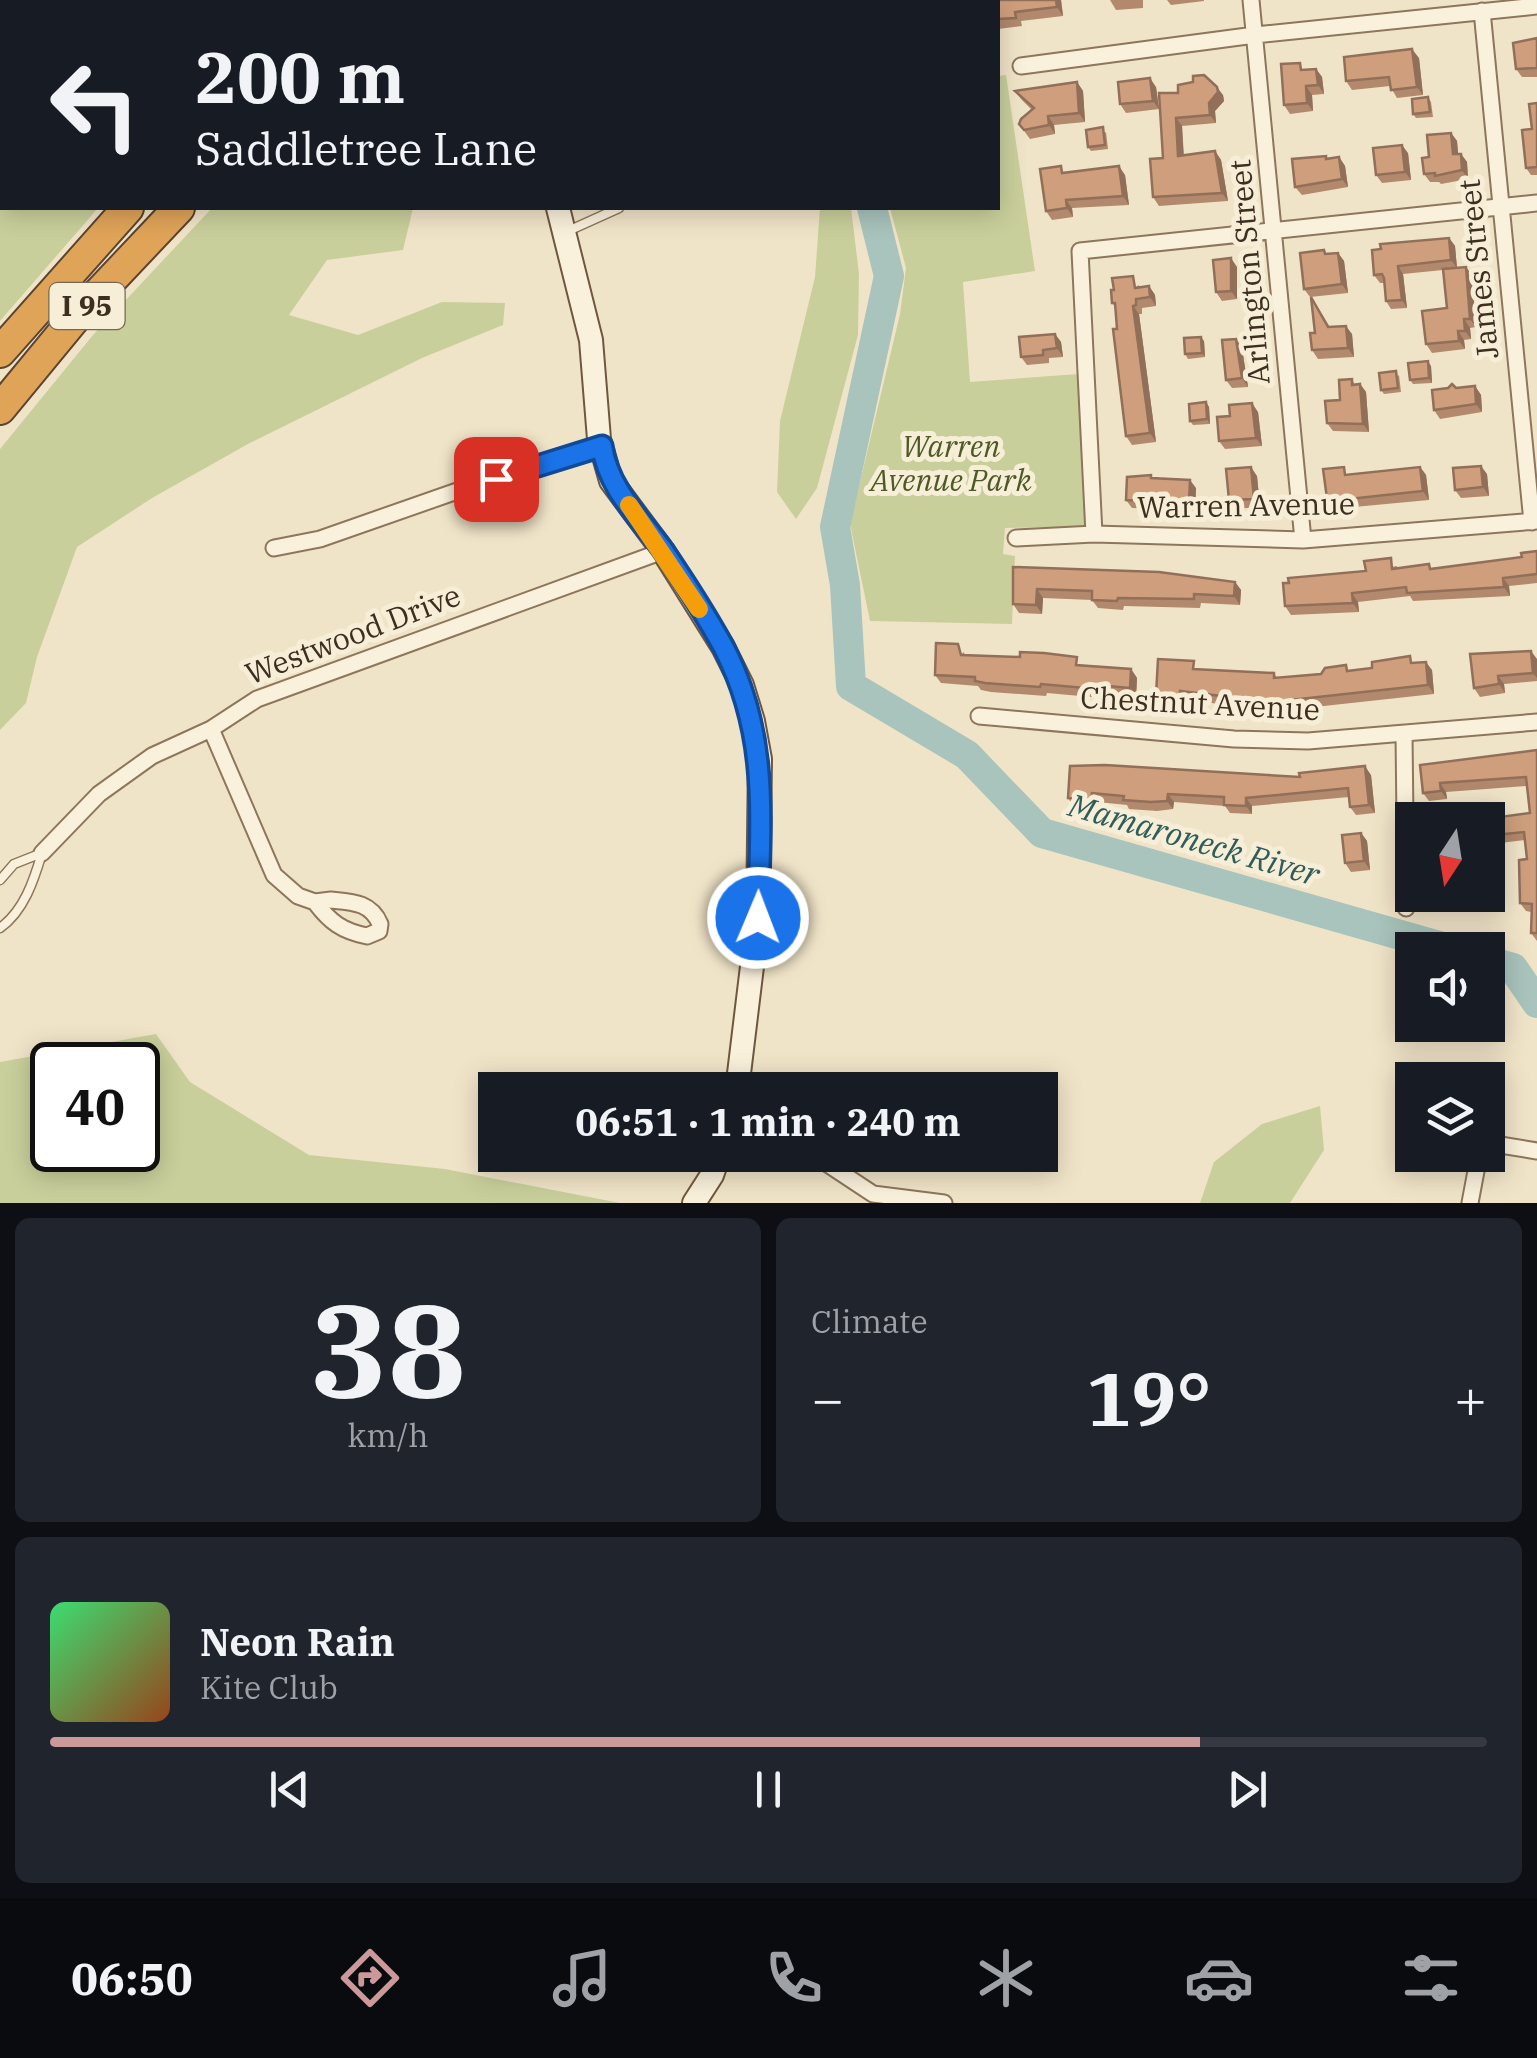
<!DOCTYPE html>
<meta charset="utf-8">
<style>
body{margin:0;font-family:"IBM Plex Serif",serif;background:#20242c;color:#f1f3f6;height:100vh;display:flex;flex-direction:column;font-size:38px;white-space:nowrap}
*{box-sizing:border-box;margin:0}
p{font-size:32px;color:#9ea1a6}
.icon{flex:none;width:55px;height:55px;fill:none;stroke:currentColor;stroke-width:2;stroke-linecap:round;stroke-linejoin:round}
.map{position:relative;height:1203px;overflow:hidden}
.drawer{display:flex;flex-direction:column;gap:15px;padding:15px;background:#0d0f14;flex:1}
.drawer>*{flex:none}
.banner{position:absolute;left:0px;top:0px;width:1000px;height:210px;box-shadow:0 5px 25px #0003;background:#171b24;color:#f1f3f6;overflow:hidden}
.needle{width:65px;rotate:192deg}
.controls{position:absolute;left:1395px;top:802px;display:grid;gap:20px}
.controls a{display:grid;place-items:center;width:110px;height:110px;border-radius:0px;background:#171b24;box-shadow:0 5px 25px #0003;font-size:50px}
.speed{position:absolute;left:30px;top:1042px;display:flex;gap:20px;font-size:50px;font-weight:700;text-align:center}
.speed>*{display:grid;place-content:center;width:130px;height:130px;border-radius:50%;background:#171b24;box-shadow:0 5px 25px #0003;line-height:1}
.speed .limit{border:5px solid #111;border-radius:15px;background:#fff;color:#111}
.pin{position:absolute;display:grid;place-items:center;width:85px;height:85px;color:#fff;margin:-42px;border-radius:20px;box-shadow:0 5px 15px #0006}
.me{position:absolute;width:110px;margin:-55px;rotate:1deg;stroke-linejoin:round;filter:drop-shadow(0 0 8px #0008)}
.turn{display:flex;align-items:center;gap:35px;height:210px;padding:0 30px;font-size:45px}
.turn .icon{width:130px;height:130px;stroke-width:2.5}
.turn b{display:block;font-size:70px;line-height:85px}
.big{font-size:75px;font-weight:700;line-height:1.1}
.drawer .tile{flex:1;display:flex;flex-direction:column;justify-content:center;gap:15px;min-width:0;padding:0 35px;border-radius:15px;background:#20242c}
.drawer .dial{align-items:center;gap:0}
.dial b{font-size:130px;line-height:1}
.song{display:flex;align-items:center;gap:30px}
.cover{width:120px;height:120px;border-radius:15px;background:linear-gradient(135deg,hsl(140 70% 55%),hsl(20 70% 35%))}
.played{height:10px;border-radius:5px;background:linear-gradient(90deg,#cc999b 80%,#363941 80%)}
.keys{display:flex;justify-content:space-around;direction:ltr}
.heat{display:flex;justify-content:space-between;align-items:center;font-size:55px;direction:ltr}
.drawer .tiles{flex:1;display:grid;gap:15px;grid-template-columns:1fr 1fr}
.tile:last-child{grid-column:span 2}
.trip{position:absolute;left:478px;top:1072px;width:580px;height:100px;border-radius:0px;background:#171b24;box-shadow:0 5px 25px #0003;font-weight:700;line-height:100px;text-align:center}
.dock{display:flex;height:160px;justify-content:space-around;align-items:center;background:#090b0e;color:#9ea1a6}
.dock .icon{width:70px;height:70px}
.dock .current{color:#cc999b}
.dock b{font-size:45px;color:#f1f3f6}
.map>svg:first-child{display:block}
.green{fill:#c9cf9b;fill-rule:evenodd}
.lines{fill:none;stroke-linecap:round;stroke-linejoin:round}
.river{stroke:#a9c4bc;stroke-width:30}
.lane-casing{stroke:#8d765c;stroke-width:11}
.street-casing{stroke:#8d765c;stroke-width:19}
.secondary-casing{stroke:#6f573f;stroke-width:26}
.highway-casing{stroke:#5b4430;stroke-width:34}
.lane{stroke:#faf1dc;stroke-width:8}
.street{stroke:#faf1dc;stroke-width:15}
.secondary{stroke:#faf1dc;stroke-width:22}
.highway{stroke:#e0a458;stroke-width:30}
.wall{fill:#b2896c}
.shaded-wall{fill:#916f58}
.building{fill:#cf9f7d;stroke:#916f58;stroke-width:2.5}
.route-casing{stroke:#114b97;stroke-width:25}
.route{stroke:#1a73e8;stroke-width:18}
.slow{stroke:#f59e0b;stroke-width:18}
.labels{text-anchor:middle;stroke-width:10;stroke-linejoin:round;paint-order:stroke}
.shield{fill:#f7eed8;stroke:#756857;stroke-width:2.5}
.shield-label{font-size:28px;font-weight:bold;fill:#3d2e20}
.street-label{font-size:30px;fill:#3d2e20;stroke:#f7eed8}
.park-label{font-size:30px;font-style:italic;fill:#4d5a26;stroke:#f7eed8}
.water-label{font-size:32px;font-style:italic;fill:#2f5d5a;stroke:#f7eed8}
</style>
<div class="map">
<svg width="1537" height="1203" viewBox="0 0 1537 1203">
<rect width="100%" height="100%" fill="#f0e4c8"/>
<path class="green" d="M1006,75L1035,271L963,282L970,382L1079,374L1088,527L1005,528L1003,554L1015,556L1012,624L870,621L850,524L900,314L906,268L890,208H998V76Z
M0,199L2,208H98L0,321Z
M212,208H413L403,250L327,260L289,315L358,335L442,302L505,303L503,325L422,358L248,444L152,498L77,547L37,657L26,703L0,730V449L93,335Z
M820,208H851L859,274L858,335L817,488L796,519L777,492L780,421L815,277Z
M156,1034L190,1082L309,1155L445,1169L620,1203H0V1062ZM52,1065H138V1150H52Z
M1320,1106L1324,1150L1290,1203H1200L1214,1162L1262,1124Z"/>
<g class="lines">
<path class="river" d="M876,2V0
M872,208L889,276L835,527L845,585L851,686L967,755L1042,833L1453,950
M1488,961L1513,968L1537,1003"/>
<g class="lane-casing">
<path id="lane" d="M75,0V2
M568,231L619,208
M0,880L14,864L42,853
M0,928C24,911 34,880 42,853"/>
</g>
<g class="street-casing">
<path id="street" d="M1251,0L1303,540
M1482,11L1532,522
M1021,66L1255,35L1537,6
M1094,534L1080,251L1537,203
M1016,538L1094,534L1303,540L1537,521
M274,548L320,539L460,490L602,446
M979,716L1234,739L1308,741L1537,722
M211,729L274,875L298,896L315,902
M1404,734L1406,908
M42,853L99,794L152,756L211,729L257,699L663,551
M331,900C352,902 371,902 380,924L379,931L367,936C342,931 330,922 315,902Z
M1485,1080V1077
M1488,1143L1537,1151
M814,1155L873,1194L944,1203
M1470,1203L1479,1155"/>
</g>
<g class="secondary-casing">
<path id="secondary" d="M435,0L437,2
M558,208L591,340L599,439L611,481L663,551L723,647L742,685L753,721L760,759L758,917L737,1090
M694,1203L712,1175L719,1155"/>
</g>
<g class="highway-casing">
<path id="highway" d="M347,2L350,0
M403,2L406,0
M0,352L128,208
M0,409L75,318L179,208"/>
</g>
<use href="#lane" class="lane"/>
<use href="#street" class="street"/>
<use href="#secondary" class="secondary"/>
<use href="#highway" class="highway"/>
</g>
<path class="wall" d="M1061,0L1063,16L1021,21L1022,26L998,29V2Z
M1110,0H1143V8L1116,10Z
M1167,0H1204V1L1171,5Z
M1537,38V77H1522L1516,69Z
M1419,58L1423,95L1397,98L1390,86L1352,90L1346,81Z
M1316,69L1322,77L1324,94L1312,95L1313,111L1290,114L1284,105L1305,70Z
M1077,82L1083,91L1085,122L1054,125L1055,134L1030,139L1019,124L1032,110L1021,99L1015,91Z
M1156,87L1159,109L1126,113L1120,104Z
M1159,93L1223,95L1224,101L1215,111L1216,123L1182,126L1184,156L1215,151L1221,160L1228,201L1159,206L1153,197L1163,158Z
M1428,97L1431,102L1433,117L1416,118L1413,114Z
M1537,103V175H1531L1526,168Z
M1106,132L1108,149L1091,151L1088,147Z
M1451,133L1457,141L1458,154H1461L1467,162L1468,179L1441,184L1439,182H1430L1424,174L1429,157Z
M1408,153L1411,180L1382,183L1376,175Z
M1339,157L1345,166L1348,187L1302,195L1295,187L1328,158Z
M1066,173L1125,175L1129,205L1072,208L1073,217L1052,220L1046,211Z
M1449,238L1455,246L1457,268L1472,275L1476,327L1470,328L1471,339L1464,340L1465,349L1432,353L1426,344L1447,308L1443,270L1403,274L1407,308L1391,309L1386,301L1384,283H1380L1374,275Z
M1324,250L1327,254L1338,253L1344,261L1348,293L1310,297L1304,289Z
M1237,267V299L1222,301L1216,292Z
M1139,285V287L1149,286L1155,295L1156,306L1142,308V314H1139L1156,442L1132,445L1126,436L1116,308L1112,303Z
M1317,306L1330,327L1352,334L1354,357L1318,359L1312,350Z
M1055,334L1061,342L1063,357L1049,358V363L1027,365L1021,357Z
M1236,339L1242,348L1248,387L1232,388L1226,380Z
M1204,341L1205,357L1188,359L1185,354Z
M1431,366L1432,383L1413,384L1410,380Z
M1399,375L1401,392L1384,394L1381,390Z
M1352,379L1355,385L1360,384L1366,392L1369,432L1333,431L1327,423Z
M1475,386L1481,395L1482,412L1440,419L1434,410L1456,388Z
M1206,402L1209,407L1210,424L1193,425L1190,421Z
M1258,412L1262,446L1225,449L1219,441L1230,416Z
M1420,467L1426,475L1429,500L1354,507L1355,512L1334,515L1328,506L1350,475Z
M1487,474L1489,496L1461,498L1455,490Z
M1257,476L1260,507L1235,509L1229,500Z
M1196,488L1195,511L1132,508L1126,500Z
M1537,551V583L1509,586L1510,596L1413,601L1410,596L1358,602L1359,612L1291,615L1285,606L1366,571L1397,566V569H1433L1522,557Z
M1013,567L1235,582L1241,590L1240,605L1201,603L1200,608L1124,606L1123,610L1098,608L1092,600L1043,598L1042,614L1019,613L1013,604Z
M964,652L965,656L1131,669L1137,678L1136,697L1115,695L1114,699L1047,693L1046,696L991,692L981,690L978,686L941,683L935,675Z
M1470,654L1537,659V681L1504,684L1505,693L1480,697L1474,688Z
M1415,663L1432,670L1434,694L1278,711L1186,700V706L1162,704L1156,695L1199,669L1274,673L1277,678Z
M1537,750V941L1531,933V912L1526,911L1520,903L1527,859L1525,840L1500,843L1494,835L1530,813L1527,786L1446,792L1447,799L1429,801L1423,793L1420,765Z
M1070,766L1300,777L1371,775L1375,813L1356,815L1350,807L1349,797L1252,806V814L1230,813L1225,806L1174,802L1173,809L1157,811L1129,809L1127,805L1098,802L1097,808L1074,807L1068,798Z
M1361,833L1367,841L1370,870L1351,872L1345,863Z"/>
<path class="shaded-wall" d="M1056,0H1061L1063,16L1057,7Z
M1412,49L1419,58L1423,95L1417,87Z
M1316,69L1322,77L1324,94L1318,85Z
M1150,78L1156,87L1159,109L1153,101Z
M1077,82L1083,91L1085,122L1079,113Z
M1306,86L1312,95L1313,111L1307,103Z
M1217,87L1223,95L1224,101L1215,111L1216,123L1210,115L1209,103Z
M1048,116L1054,125L1055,134L1049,125Z
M1176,118L1182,126L1184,165L1178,156Z
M1451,133L1457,141L1459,163L1453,154Z
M1402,145L1408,153L1411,180L1405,172Z
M1215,151L1221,160L1228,201L1222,193Z
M1461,154L1467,162L1468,179L1462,170Z
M1339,157L1345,166L1348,187L1342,179Z
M1119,166L1125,175L1129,205L1123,196Z
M1066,200L1072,208L1073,217L1067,208Z
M1449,238L1455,246L1457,268L1451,260Z
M1338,253L1344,261L1348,293L1342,284Z
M1231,258L1237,267V299L1231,291Z
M1398,266L1403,274L1407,308L1402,300Z
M1466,267L1472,275L1476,327L1470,319Z
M1149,286L1155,295L1156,306L1150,297Z
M1133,306L1139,314L1156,442L1150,433Z
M1464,319L1470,328L1471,339L1465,331Z
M1346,326L1352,334L1354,357L1348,348Z
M1458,331L1464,340L1465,349L1459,341Z
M1055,334L1061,342L1063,357L1057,348Z
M1201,337L1204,341L1205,357L1202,353Z
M1236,339L1242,348L1248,387L1242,378Z
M1428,361L1431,366L1432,383L1429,378Z
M1360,384L1366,392L1369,432L1363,424Z
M1475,386L1481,395L1482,412L1476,404Z
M1206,402L1209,407L1210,424L1207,419Z
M1252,403L1258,412L1262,446L1256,438Z
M1481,466L1487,474L1489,496L1483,487Z
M1251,467L1257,476L1260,507L1254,499Z
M1420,467L1426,475L1429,500L1423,491Z
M1190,480L1196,488L1195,511L1189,503Z
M1503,578L1509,586L1510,596L1504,587Z
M1235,582L1241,590L1240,605L1234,596Z
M1037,589L1043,598L1042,614L1036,605Z
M1352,593L1358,602L1359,612L1353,603Z
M1531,651L1537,659V678L1533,673Z
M1426,662L1432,670L1434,694L1428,685Z
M1131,669L1137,678L1136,697L1130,688Z
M1498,676L1504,684L1505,693L1499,684Z
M1180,691L1186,700V706L1180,697Z
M1365,766L1371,775L1375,813L1369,805Z
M1440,783L1446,792L1447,799L1441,791Z
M1092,793L1098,802L1097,808L1091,799Z
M1168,794L1174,802L1173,809L1167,801Z
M1246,798L1252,806V814L1246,806Z
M1361,833L1367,841L1370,870L1364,861Z"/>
<path class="building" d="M980,0H1056L1057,7L1015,12L1016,18L998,19V2H980Z
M1537,38V68L1516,69L1513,43Z
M1412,49L1417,87L1391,90L1389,77L1346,81L1344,57Z
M1300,63L1301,70L1316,69L1318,85L1306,86L1307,103L1284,105L1281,64Z
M1204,75L1217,87L1218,92L1209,103L1210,115L1176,118L1178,156L1215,151L1222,193L1153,197L1150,159L1163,158L1159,93H1178V85L1193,82V76Z
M1150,78L1153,101L1120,104L1118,82Z
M1077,82L1079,113L1048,116L1049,125L1024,130L1019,124L1021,119L1034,108L1015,91Z
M1428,97L1430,112L1413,114L1412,99Z
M1537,103V167L1526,168L1522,130L1532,129L1529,104Z
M1103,127L1105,145L1088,147L1086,130Z
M1451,133L1453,154H1461L1462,170L1435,176V173L1424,174L1422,158L1429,157L1427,135Z
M1402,145L1405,172L1376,175L1373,148Z
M1326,156V159L1339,157L1342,179L1295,187L1292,159Z
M1061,166L1062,173L1119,166L1123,196L1066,200L1067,208L1046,211L1040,169Z
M1449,238L1451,260L1398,266L1402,300L1386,301L1384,278L1382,274L1374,275L1372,250L1381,249L1380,244Z
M1324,250L1325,254L1338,253L1342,284L1304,289L1300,253Z
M1231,258V291L1216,292L1213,260Z
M1466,267L1470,319H1464L1465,331H1458L1459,341L1426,344L1422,311L1447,308L1443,269Z
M1133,276L1135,288L1149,286L1150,297L1136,299V305L1133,306L1150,433L1126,436L1113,329H1117L1115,303H1112L1111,290H1114L1112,278Z
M1311,297L1328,327L1346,326L1348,348L1312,350L1310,333H1315Z
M1055,334L1057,348L1043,350V355L1021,357L1019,337Z
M1201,337L1202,353L1185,354L1184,338Z
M1236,339L1242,378L1226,380L1222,340Z
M1428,361L1429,378L1410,380L1408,363Z
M1396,371L1398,388L1381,390L1379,373Z
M1352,379V385L1360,384L1363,424L1327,423L1325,401L1340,400L1339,380Z
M1452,384L1456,388L1475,386L1476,404L1434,410L1432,390L1448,388Z
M1206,402L1207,419L1190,421L1189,404Z
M1252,403L1256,438L1219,441L1217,417L1230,416L1229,405Z
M1481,466L1483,487L1455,490L1453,468Z
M1251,467L1254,499L1229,500L1226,469Z
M1344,467L1345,475L1420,467L1423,491L1348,499L1349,504L1328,506L1323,469Z
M1151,475V478L1190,480L1189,503L1126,500L1127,477Z
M1537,551V574L1503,578L1504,587L1407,593L1406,587L1352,593L1353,603L1285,606L1283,583H1289L1288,578L1366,571L1364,561L1391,558L1392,569L1429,564L1430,569L1522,557L1521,553Z
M1013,567L1159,572L1235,582L1234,596L1194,594V599L1118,598L1117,601L1092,600V591L1037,589L1036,605L1013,604Z
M936,643L958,644L961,655L1020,657V652L1044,653L1077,657L1076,665L1131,669L1130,688L1109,686L1108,690L1041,684L1040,687L985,683L975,681V677L935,675Z
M1531,651L1533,673L1498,676L1499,684L1474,688L1470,654Z
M1410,656L1411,663L1426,662L1428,685L1272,702L1180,691V697L1156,695L1158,659L1194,661L1193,669L1274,673V678L1321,674L1325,668L1346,665L1347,671L1372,668V662Z
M1537,750V933H1531L1532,904L1520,903L1519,860L1527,859L1524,832L1494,835L1492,818L1530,813L1526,777L1440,783L1441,791L1423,793L1420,765Z
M1105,765L1300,777L1299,773L1365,766L1369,805L1350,807L1348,788L1246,798V806L1224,805V797L1168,794L1167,801L1151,802L1123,800L1124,796L1092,793L1091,799L1068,798L1070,766Z
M1361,833L1364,861L1345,863L1342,835Z"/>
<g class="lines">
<g class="route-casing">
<path id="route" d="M496,479L602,446C608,488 639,517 663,550C684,581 706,615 724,648C770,737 760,820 758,918"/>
</g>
<use href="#route" class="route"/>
<path class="slow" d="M629,505L699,609"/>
</g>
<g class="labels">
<rect class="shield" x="49.5" y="283" width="75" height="46" rx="8"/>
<g class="shield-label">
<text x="87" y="316">I 95</text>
</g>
<g class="street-label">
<text transform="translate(1479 269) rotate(-96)" y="10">James Street</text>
<text transform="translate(1250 272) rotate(-95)" y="10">Arlington Street</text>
<text transform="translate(1246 506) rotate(-1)" y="10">Warren Avenue</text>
<text transform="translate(353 635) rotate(-21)" y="10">Westwood Drive</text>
<text transform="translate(1200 704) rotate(3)" y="10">Chestnut Avenue</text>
</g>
<g class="park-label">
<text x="951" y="457">Warren<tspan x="951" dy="34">Avenue Park</tspan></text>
</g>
<g class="water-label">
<text transform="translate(1194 840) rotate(16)" y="11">Mamaroneck River</text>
</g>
</g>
</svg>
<div class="controls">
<a><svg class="needle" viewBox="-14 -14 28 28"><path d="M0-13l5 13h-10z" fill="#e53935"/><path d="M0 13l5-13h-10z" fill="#9ea1a6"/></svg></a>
<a><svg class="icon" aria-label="sound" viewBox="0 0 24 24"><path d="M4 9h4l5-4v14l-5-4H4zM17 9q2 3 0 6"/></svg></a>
<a><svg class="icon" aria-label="layers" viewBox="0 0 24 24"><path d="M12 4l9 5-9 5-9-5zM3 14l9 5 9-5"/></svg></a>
</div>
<div class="speed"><div class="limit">40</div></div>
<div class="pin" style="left:496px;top:479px;background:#d93025"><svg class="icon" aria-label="arrive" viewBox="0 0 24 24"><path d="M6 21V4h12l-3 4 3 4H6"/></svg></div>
<svg class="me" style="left:758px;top:918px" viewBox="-20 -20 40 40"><circle r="17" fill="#1a73e8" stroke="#fff" stroke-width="3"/><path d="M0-11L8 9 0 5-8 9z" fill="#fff"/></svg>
<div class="trip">06:51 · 1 min · 240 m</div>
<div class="banner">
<div class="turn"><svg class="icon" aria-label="left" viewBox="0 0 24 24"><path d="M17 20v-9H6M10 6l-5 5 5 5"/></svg><div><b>200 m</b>Saddletree Lane</div></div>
</div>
</div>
<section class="drawer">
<div class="tiles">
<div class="tile dial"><b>38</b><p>km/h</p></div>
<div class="tile"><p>Climate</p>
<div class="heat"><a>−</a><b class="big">19°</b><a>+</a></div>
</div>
<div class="tile">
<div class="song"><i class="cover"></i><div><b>Neon Rain</b><p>Kite Club</p></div></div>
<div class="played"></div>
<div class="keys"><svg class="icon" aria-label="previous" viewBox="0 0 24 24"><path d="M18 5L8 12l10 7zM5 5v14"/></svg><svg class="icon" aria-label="pause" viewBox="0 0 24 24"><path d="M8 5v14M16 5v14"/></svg><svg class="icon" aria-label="next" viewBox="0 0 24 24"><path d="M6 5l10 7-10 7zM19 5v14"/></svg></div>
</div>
</div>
</section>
<nav class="dock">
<b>06:50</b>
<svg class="icon current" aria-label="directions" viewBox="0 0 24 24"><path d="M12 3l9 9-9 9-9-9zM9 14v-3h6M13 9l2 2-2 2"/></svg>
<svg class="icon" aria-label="music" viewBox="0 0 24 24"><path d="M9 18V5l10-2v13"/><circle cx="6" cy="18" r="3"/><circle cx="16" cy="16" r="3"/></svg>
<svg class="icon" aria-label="phone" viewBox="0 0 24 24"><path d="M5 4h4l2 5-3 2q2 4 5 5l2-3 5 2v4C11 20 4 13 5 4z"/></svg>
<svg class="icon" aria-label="climate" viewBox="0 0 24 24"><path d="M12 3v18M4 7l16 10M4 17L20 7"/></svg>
<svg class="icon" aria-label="car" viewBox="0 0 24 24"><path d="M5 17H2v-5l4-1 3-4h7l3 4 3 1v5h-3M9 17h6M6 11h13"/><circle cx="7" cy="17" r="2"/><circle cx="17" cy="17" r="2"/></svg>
<svg class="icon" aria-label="filters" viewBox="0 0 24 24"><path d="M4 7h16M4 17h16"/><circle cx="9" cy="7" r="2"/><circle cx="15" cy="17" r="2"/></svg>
</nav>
